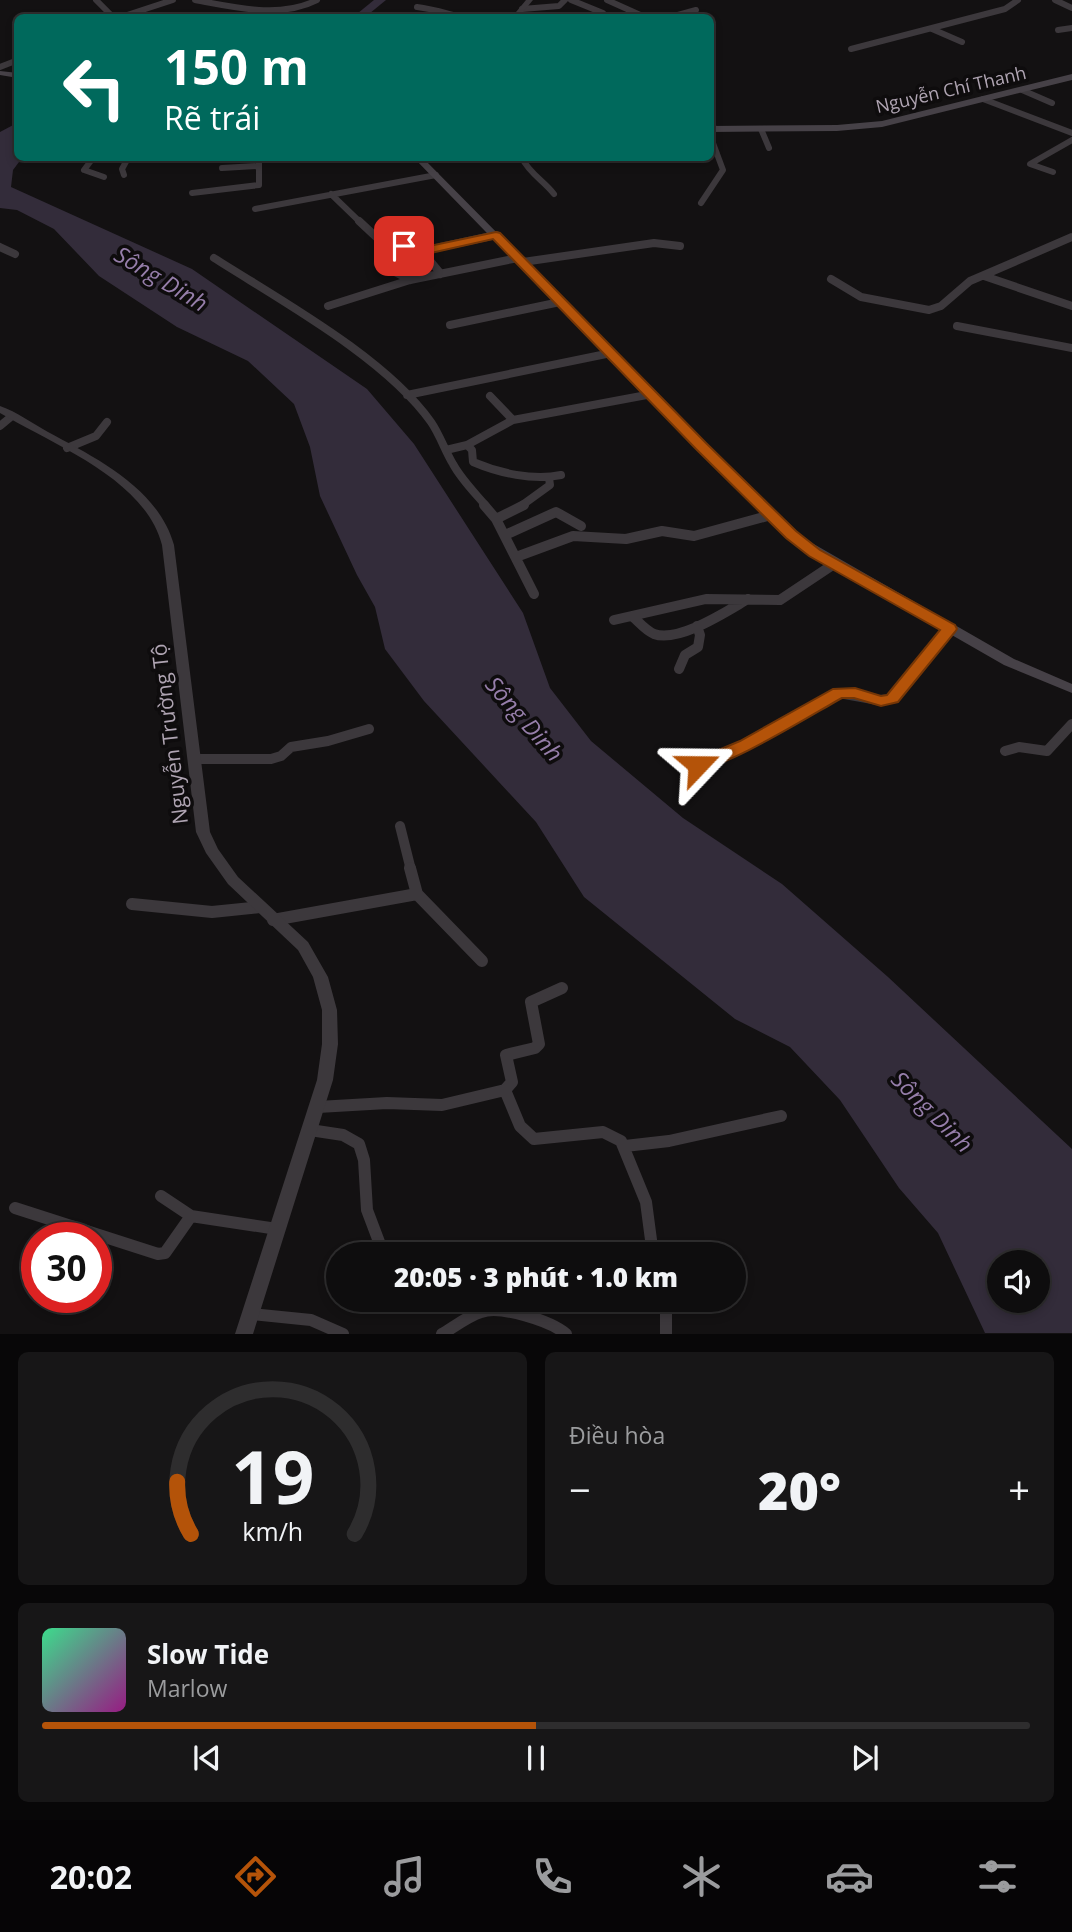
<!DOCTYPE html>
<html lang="vi">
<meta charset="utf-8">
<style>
body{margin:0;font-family:"Open Sans",sans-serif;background:#171617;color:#f1f3f6;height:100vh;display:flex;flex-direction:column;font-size:26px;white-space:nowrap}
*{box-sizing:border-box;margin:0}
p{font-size:23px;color:#9b9c9e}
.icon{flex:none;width:38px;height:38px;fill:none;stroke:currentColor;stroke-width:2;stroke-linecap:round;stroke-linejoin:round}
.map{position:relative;height:1334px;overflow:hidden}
.side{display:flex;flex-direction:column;gap:18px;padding:18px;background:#080708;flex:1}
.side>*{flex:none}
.banner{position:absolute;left:14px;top:14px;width:700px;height:147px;border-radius:10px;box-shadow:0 4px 10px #0003,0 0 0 2px #2e2d2e;background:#00695c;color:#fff;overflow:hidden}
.fabs{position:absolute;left:987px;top:1250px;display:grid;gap:14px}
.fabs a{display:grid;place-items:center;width:63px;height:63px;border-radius:50%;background:#0e0d0e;box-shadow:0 4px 10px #0003,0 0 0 2px #2e2d2e;font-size:35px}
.speed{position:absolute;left:21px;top:1222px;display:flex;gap:14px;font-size:35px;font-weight:700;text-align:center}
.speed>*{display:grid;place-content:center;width:91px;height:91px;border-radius:50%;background:#0e0d0e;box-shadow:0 4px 10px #0003,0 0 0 2px #2e2d2e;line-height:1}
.speed .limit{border:10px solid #d22;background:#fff;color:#111}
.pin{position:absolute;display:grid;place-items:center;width:60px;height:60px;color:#fff;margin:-30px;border-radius:14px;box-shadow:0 4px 10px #0006}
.me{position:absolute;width:77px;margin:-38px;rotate:67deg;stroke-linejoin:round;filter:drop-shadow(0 0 5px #0008)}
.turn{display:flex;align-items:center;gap:24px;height:147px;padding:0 35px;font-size:32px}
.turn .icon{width:91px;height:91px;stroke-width:2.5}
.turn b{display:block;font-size:49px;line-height:60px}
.big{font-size:52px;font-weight:800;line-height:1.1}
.side .tile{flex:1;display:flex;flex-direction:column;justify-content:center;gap:10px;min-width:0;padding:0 24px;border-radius:10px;background:#171617}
.side .dial{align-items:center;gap:0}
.dial svg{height:182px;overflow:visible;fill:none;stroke:#2e2d2e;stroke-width:7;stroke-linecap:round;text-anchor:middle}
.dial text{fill:#f1f3f6;stroke:none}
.song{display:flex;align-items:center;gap:21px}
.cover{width:84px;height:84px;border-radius:10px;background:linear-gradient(135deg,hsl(150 70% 55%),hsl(310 70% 35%))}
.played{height:7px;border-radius:4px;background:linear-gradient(90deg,#b45309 50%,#2e2d2e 50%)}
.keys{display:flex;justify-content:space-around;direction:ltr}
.heat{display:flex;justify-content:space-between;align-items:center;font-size:38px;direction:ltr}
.side .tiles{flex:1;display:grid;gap:18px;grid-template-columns:1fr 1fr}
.tile:last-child{grid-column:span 2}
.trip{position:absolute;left:326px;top:1242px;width:420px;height:70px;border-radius:35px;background:#0e0d0e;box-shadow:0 4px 10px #0003,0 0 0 2px #2e2d2e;font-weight:800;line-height:70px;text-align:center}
.tabs{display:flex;height:112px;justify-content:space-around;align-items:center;background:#060506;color:#9b9c9e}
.tabs .icon{width:49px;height:49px}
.tabs .active{color:#b45309}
.tabs b{font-size:32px;color:#f1f3f6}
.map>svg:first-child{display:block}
.water{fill:#332c3a;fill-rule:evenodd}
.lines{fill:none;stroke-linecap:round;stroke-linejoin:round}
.river{fill:#332c3a;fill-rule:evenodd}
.minor-far3{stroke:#3c383c;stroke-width:6}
.minor-far2{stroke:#3c383c;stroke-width:8}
.minor-far1{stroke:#3c383c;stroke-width:10}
.minor{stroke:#3c383c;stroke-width:12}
.tertiary{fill:#3c383c;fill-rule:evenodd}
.secondary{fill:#464147;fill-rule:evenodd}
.route{fill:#b45309;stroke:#753606;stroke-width:2}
.labels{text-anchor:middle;stroke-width:7;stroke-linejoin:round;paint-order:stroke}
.far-street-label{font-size:18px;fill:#afa4b2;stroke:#0e0c0d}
.street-label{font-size:21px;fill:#afa4b2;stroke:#0e0c0d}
.water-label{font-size:23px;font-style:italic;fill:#967eaa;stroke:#0e0c0d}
</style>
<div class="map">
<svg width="1072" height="1334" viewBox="0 0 1072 1334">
<rect width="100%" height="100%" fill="#131112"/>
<path class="water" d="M17,123L18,158H22L13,170L11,187L192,269L367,389L414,444L523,613L550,688L591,741L683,818L782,884L888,977L1072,1149V1333H985L938,1233L899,1188L840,1100L790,1047L735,1019L584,897L536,822L424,701L385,649L375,607L357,575L320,496L310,447L294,404L248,361L177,327L99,276L54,229L17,210L0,208V132ZM999,1262H1038V1300H999Z"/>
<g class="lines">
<path class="river" d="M374,0H386L364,18H352Z"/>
<path class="minor-far3" d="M96,0L114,18
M195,0C234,7 280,19 317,0
M571,0L603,13L593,18
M607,0L647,18
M1055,0L1072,8
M417,7C435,9 447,14 464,18
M522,9L559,6L565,0
M118,18L173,0
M667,18L696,10
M932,29L962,42
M1058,30L1072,28
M851,49L1005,9L1018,0
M0,67L18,60
M1022,90L1052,103
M983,99L1072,133
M710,114L714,129
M761,129L769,148
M93,158L84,170L104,177
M522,158C529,173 544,181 554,194
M222,168L257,166
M1053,172L1030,164L1072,140
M124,175L122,169L128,158
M192,193L259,185V158
M331,194L361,223
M701,203L723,170L710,135
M255,209L436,175"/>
<path class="minor-far2" d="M359,221L388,248L417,245L441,274
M0,247L15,254
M422,251L496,235
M214,258C280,300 386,358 431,422C440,435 445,451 453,464C461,479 475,493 486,506
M523,262L654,243L680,246
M378,263L410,280
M984,276L1072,306
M831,279L861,297L929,310L941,306L970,281L1072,237
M328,306L410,280L518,258
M450,325L560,302
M957,326L1072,348
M407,395L611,353
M490,396L513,420
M0,426L12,416
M467,445L472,450L473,462C499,473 533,481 561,475
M67,448L96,436L107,422
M446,450L467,445L513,420L652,394
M521,506L550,485L549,478"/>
<path class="minor-far1" d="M484,505L496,519L534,594
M496,519L524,505
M505,535L556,512L581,526
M516,557L573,536L626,539L662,531L694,536L771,515
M632,616C639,622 645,630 654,634C679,643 727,611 748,599
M614,620L706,599L780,600L834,564
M679,669L685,655L698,647L700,635L697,626
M1005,751L1019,747L1047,751L1072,724
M194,759H271L281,756L291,747L328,741L369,729
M698,765L746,745L839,693L878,700L892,699L949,629
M400,826L411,870"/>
<path class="minor" d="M410,868L417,894L482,961
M132,904L212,912L260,907
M273,920L417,894
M505,1090L520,1126L534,1139L603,1132L621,1141L646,1202L653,1255
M318,1107L387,1103L442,1105L505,1090L512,1082L506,1055L535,1048L539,1044L531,1002L562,988
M310,1130L343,1135L359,1144L364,1160L367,1210L384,1255
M625,1146L669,1141L781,1116
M161,1196L191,1216
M15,1208L158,1254L165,1253L191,1216L277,1229
M666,1300V1334
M251,1314L311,1320L343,1334
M442,1334C454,1327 468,1316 481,1312C501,1305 551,1321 566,1334"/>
<path class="tertiary" d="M526,0H533L518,18H511Z
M0,406C17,412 32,423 48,432C96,458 158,488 174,545L210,832L218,849L238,877L308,942L328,977L337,1010L338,1044L333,1080L253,1334H235L317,1080L322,1044V1010L313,977L298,950L228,884L206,853L196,832L162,545C145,479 54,445 0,413Z"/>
<path class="secondary" d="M0,71L18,73V78L0,75Z
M1072,74V80L882,127L837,131L710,132V126L837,125L882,121Z
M414,158H423L705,443L805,539L1014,659L1072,684V693L1004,665L795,545L697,449Z"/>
</g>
<path class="route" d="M496,232L500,233L706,443L796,531L820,550L955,625L957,629L955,632L898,702L881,706L854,698H842C816,712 716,775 692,769L690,765L692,761L740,741L833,689L855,688L881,696L887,695L940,630L809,556L786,538L696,449L493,239L422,255L414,248L404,249L398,246L417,241L425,247Z"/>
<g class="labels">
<g class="far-street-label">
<text transform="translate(951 90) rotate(-13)" y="6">Nguyễn Chí Thanh</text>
</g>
<g class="street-label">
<text transform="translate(170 734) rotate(-97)" y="7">Nguyễn Trường Tộ</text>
</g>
<g class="water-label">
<text transform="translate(161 279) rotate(31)" y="8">Sông Dinh</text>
<text transform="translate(524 719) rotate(49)" y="8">Sông Dinh</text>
<text transform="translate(932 1112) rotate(45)" y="8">Sông Dinh</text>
</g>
</g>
</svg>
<div class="fabs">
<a><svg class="icon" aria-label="sound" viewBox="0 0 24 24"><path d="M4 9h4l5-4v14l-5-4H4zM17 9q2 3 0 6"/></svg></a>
</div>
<div class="speed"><div class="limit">30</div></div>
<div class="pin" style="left:404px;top:246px;background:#d93025"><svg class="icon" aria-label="arrive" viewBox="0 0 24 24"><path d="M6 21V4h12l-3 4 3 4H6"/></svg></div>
<svg class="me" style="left:698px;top:765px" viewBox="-20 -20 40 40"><path d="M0-17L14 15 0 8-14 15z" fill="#b45309" stroke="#fff" stroke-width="4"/></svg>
<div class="trip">20:05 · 3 phút · 1.0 km</div>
<div class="banner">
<div class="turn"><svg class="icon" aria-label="left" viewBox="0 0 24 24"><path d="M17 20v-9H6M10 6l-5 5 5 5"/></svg><div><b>150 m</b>Rẽ trái</div></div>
</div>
</div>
<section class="side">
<div class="tiles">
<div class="tile dial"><svg viewBox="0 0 100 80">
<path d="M14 69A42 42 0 1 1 86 69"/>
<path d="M14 69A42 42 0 0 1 8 46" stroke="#b45309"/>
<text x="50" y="56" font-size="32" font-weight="700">19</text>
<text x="50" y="72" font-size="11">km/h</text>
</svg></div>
<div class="tile"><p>Điều hòa</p>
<div class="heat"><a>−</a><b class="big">20°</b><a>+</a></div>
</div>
<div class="tile">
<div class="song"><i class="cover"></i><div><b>Slow Tide</b><p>Marlow</p></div></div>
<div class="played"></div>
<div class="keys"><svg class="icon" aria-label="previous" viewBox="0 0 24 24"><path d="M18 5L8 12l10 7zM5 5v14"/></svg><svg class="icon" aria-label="pause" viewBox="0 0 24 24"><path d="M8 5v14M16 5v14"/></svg><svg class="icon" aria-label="next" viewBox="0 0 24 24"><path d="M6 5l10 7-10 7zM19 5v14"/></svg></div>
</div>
</div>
</section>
<nav class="tabs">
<b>20:02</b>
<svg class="icon active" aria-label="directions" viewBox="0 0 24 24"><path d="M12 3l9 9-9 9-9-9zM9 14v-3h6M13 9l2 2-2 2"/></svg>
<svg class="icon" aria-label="music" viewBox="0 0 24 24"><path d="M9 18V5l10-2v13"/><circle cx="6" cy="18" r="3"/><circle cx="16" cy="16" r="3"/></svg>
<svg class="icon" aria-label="phone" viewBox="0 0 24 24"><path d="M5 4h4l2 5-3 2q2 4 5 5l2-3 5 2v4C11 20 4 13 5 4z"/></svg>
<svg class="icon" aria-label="climate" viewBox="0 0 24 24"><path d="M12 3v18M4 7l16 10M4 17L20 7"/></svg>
<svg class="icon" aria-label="car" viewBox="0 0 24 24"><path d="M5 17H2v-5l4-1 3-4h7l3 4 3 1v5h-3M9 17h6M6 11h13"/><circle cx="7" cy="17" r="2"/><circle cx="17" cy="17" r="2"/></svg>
<svg class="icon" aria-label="filters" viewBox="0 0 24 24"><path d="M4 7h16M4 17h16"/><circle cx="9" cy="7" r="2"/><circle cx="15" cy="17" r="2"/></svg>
</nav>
